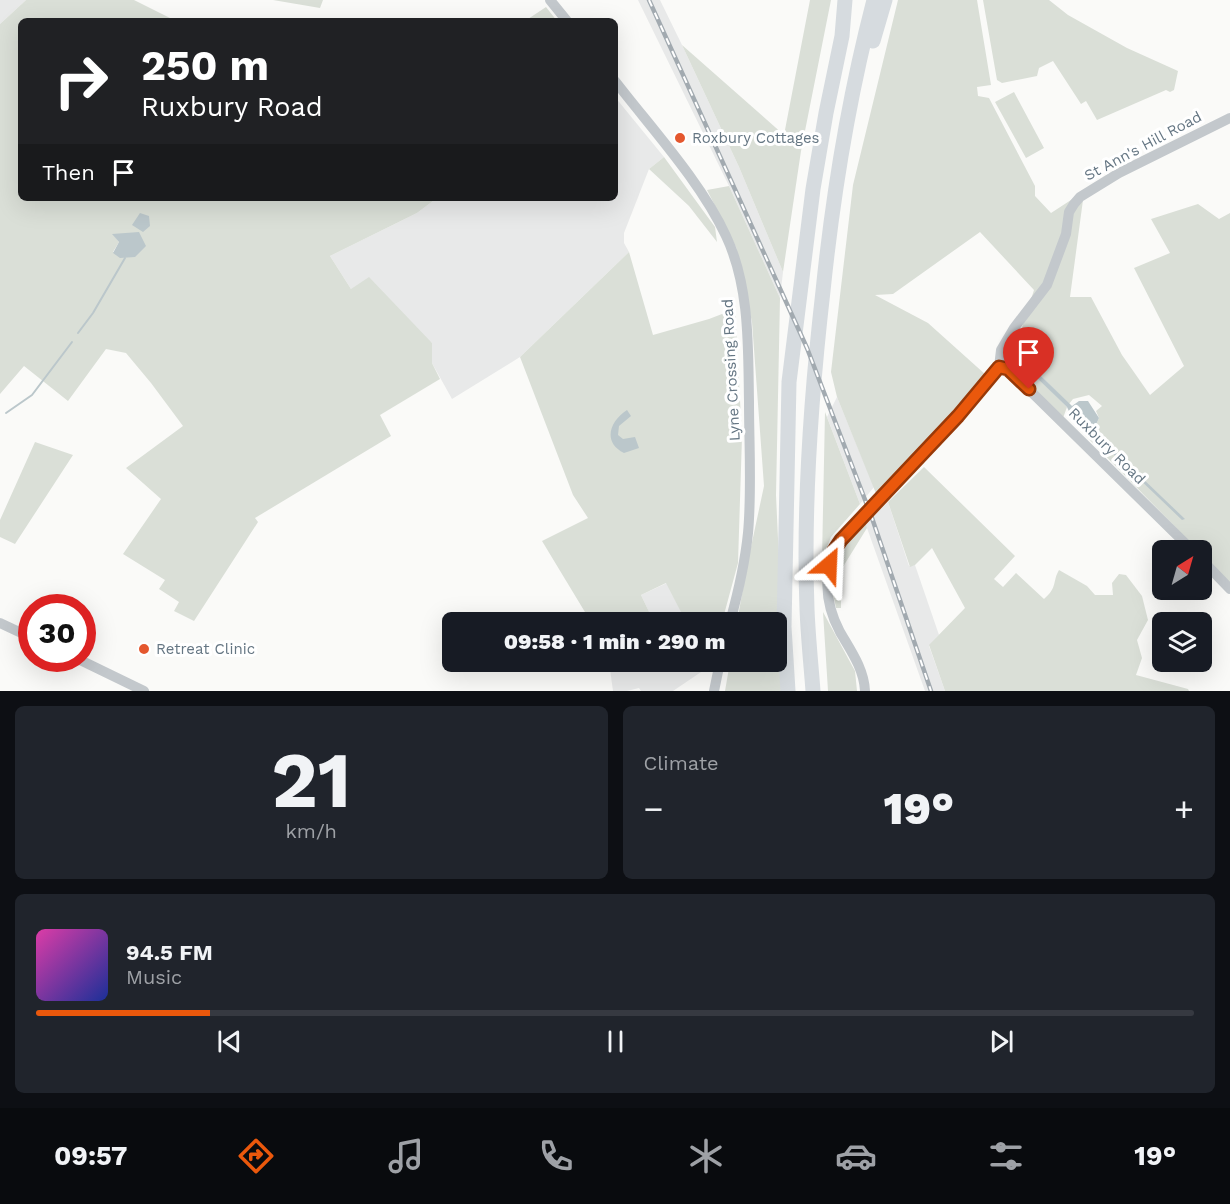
<!DOCTYPE html>
<meta charset="utf-8">
<style>
body{margin:0;font-family:"Work Sans",sans-serif;background:#20242c;color:#f1f3f6;height:100vh;display:flex;flex-direction:column;font-size:22px;white-space:nowrap}
*{box-sizing:border-box;margin:0}
p{font-size:20px;color:#9ea1a6}
.icon{flex:none;width:33px;height:33px;fill:none;stroke:currentColor;stroke-width:2;stroke-linecap:round;stroke-linejoin:round}
.map{position:relative;height:691px;overflow:hidden}
.drawer{display:flex;flex-direction:column;gap:15px;padding:15px;background:#0d0f14;flex:1}
.drawer>*{flex:none}
.top-card{position:absolute;left:18px;top:18px;width:600px;height:183px;border-radius:9px;box-shadow:0 6px 24px #0002;background:#202124;color:#fff;overflow:hidden}
.needle{width:39px;rotate:37deg}
.controls{position:absolute;left:1152px;top:540px;display:grid;gap:12px}
.controls a{display:grid;place-items:center;width:60px;height:60px;border-radius:9px;background:#171b24;box-shadow:0 6px 24px #0002;font-size:30px}
.speed{position:absolute;left:18px;top:594px;display:flex;gap:12px;font-size:30px;font-weight:700;text-align:center}
.speed>*{display:grid;place-content:center;width:78px;height:78px;border-radius:50%;background:#171b24;box-shadow:0 6px 24px #0002;line-height:1}
.speed .limit{border:9px solid #d22;background:#fff;color:#111}
.pin{position:absolute;display:grid;place-items:center;width:51px;height:51px;color:#fff;margin:-62px -26px;border-radius:50% 50% 50% 0;rotate:-45deg;box-shadow:0 0 6px #0007}
.pin .icon{rotate:45deg}
.me{position:absolute;width:66px;margin:-33px;rotate:26deg;stroke-linejoin:round;filter:drop-shadow(0 0 4px #0008)}
.turn{display:flex;align-items:center;gap:21px;height:126px;padding:0 24px;font-size:27px}
.turn .icon{width:78px;height:78px;stroke-width:2.5}
.turn b{display:block;font-size:42px;line-height:51px}
.then{display:flex;align-items:center;height:57px;padding:0 24px;background:#0003;gap:12px;font-size:22px}
.big{font-size:45px;font-weight:800;line-height:1.1}
.drawer .tile{flex:1;display:flex;flex-direction:column;justify-content:center;gap:9px;min-width:0;padding:0 21px;border-radius:9px;background:#20242c}
.drawer .dial{align-items:center;gap:0}
.dial b{font-size:78px;line-height:1}
.song{display:flex;align-items:center;gap:18px}
.cover{width:72px;height:72px;border-radius:9px;background:linear-gradient(135deg,hsl(320 70% 55%),hsl(230 70% 35%))}
.played{height:6px;border-radius:3px;background:linear-gradient(90deg,#ea580c 15%,#363941 15%)}
.keys{display:flex;justify-content:space-around;direction:ltr}
.heat{display:flex;justify-content:space-between;align-items:center;font-size:33px;direction:ltr}
.drawer .tiles{flex:1;display:grid;gap:15px;grid-template-columns:1fr 1fr}
.tile:last-child{grid-column:span 2}
.trip{position:absolute;left:442px;top:612px;width:345px;height:60px;border-radius:9px;background:#171b24;box-shadow:0 6px 24px #0002;font-weight:800;line-height:60px;text-align:center}
.tab-bar{display:flex;height:96px;justify-content:space-around;align-items:center;background:#090b0e;color:#9ea1a6}
.tab-bar .icon{width:42px;height:42px}
.tab-bar .active{color:#ea580c}
.tab-bar b{font-size:27px;color:#f1f3f6}
.map>svg:first-child{display:block}
.built{fill:#e8e9e9}
.green{fill:#dadfd7;fill-rule:evenodd}
.water{fill:#bbc7cb}
.lines{fill:none;stroke-linecap:round;stroke-linejoin:round}
.stream{stroke:#bbc7cb;stroke-width:2}
.minor{stroke:#c3c8cc;stroke-width:10}
.highway{stroke:#d6dbdf;stroke-width:15}
.rail-casing{stroke:#a2aab0;stroke-width:4.5}
.rail{stroke:#fff;stroke-width:2;stroke-dasharray:7;stroke-linecap:butt}
.route-casing{stroke:#983908;stroke-width:15}
.route{stroke:#ea580c;stroke-width:10}
.poi-dot{fill:#e4572e;stroke:#fff;stroke-width:2}
.labels{text-anchor:middle;stroke-width:6;stroke-linejoin:round;paint-order:stroke}
.poi-label{font-size:15px;fill:#657683;stroke:#fff;text-anchor:start}
.street-label{font-size:15px;fill:#657683;stroke:#fff}
</style>
<div class="map">
<svg width="1230" height="691" viewBox="0 0 1230 691">
<rect width="100%" height="100%" fill="#fafaf8"/>
<path class="built" d="M0,0H26L0,24Z
M638,0H660L682,45L739,167L783,272L780,298L729,186Z
M615,97L664,157L649,169L624,233V243L629,252L520,357L452,399L432,363V343L351,289L330,256L417,213L437,198H615Z
M837,397L874,487L860,504L827,417Z
M888,502L909,566L915,565L939,635L929,646L945,691H925L867,528L866,523Z
M667,583L684,618L698,622H639L652,618L641,595Z
M609,662H709L707,668L673,691H641L639,688L627,691H613Z"/>
<path class="green" d="M26,0H134L176,21H21V198H437L417,213L330,256L351,289L369,277L432,343V363L440,379L380,415L391,436L255,518L258,522L194,621L174,611L179,602L159,589L165,580L123,554L161,499L126,468L183,426L151,383L126,353L106,349L68,401L24,366L0,394V24ZM113,234L135,257L113,252L119,242Z
M273,0H323L320,8Z
M810,0H831L801,151L783,272L739,167L682,45L784,135Z
M898,0H977L991,85L977,87L978,96L989,98L1035,186V196L1051,213L1091,187L1083,200L1070,297H1091L1122,355L1150,395L1184,366L1134,268L1170,253L1151,219L1198,204L1219,219L1230,213V585L1202,554V550H1198L1085,435L1093,431L1099,418L1096,411L1102,406L1089,395L1073,399L1069,404L1039,374L1037,377L1067,407L1063,418L1010,365L1034,290L980,232L893,294L875,295L928,323L986,375L877,496L837,397L831,372L853,185Z
M983,0H1049L1068,15L1127,48L1178,71L1174,90L1170,92L1166,90L1097,120L1086,101L1081,104L1053,61L1039,68L1037,76L1002,83L997,80Z
M546,7L557,21H525Z
M1014,92L1044,148L1026,158L995,102Z
M664,157L715,227L717,242L689,206L649,169Z
M729,186L780,298L776,495L785,691H725L730,662H777V622H737L748,561L764,486L752,322L736,247L707,190Z
M629,252L653,335L709,319L735,309L742,437L738,563L722,622H698L684,618L666,583L641,595L652,618L639,622H591L542,541L588,518L573,495L520,357Z
M825,412L860,504L831,537L822,559Z
M35,442L73,455L15,544L0,537V520Z
M924,467L1015,556L994,579L1003,587L1016,573L1044,599C1058,587 1052,582 1059,570L1087,586L1095,595H1113L1112,583L1119,574L1126,575L1142,596L1148,620L1137,640L1142,658L1136,675L1188,689L1189,691H945L929,645L965,608L932,548L915,565L910,567L888,502Z
M866,523L867,528L841,570V608H836L833,593L840,550Z
M823,612L855,671L857,691H828Z"/>
<path class="water" d="M140,213L149,216L150,226L143,232L132,225Z
M139,232L146,246L135,257L120,258L113,253L119,242L112,234Z
M1039,374L1072,406L1079,401H1088L1099,418L1093,431L1185,519L1182,520L1084,426L1073,420L1067,407L1036,377Z
M627,410L631,416L619,426L618,435L623,439L635,437L639,448L624,453C602,442 610,421 627,410Z"/>
<g class="lines">
<path class="stream" d="M78,333L93,313L125,258
M6,413L32,395L72,342"/>
<path class="minor" d="M550,0L567,21
M615,81C652,129 701,182 726,236C750,287 748,347 749,402C749,445 752,490 748,533C745,563 738,593 730,622
M999,367L1008,369L1192,550
M1202,560L1230,589
M0,623L32,638
M76,658L144,691
M714,691L720,662
M865,691C864,669 851,651 840,632C824,602 822,569 841,540L958,417L999,367L1001,350L1014,328L1047,285L1066,234L1069,212L1074,204L1080,197L1119,173L1230,118"/>
<path class="highway" d="M873,41L885,0
M788,691L784,627L789,382L813,189L826,113L842,36L845,0
M813,691C811,664 808,636 807,609C803,503 811,396 823,291C833,193 849,96 874,0"/>
<g class="rail-casing">
<path id="rail" d="M649,0L807,348L872,518L931,691"/>
</g>
<use href="#rail" class="rail"/>
</g>
<g class="lines">
<g class="route-casing">
<path id="route" d="M829,565L833,552L841,540L958,416L999,367L1008,369L1029,389"/>
</g>
<use href="#route" class="route"/>
</g>
<g class="poi-dot">
<circle cx="680" cy="138" r="6"/>
<circle cx="144" cy="649" r="6"/>
</g>
<g class="labels">
<g class="poi-label">
<text x="692" y="143">Roxbury Cottages</text>
<text x="156" y="654">Retreat Clinic</text>
</g>
<g class="street-label">
<text transform="translate(1143 146) rotate(-28)" y="5">St Ann's Hill Road</text>
<text transform="translate(731 370) rotate(-93)" y="5">Lyne Crossing Road</text>
<text transform="translate(1107 446) rotate(45)" y="5">Ruxbury Road</text>
</g>
</g>
</svg>
<div class="controls">
<a><svg class="needle" viewBox="-14 -14 28 28"><path d="M0-13l5 13h-10z" fill="#e53935"/><path d="M0 13l5-13h-10z" fill="#9ea1a6"/></svg></a>
<a><svg class="icon" aria-label="layers" viewBox="0 0 24 24"><path d="M12 4l9 5-9 5-9-5zM3 14l9 5 9-5"/></svg></a>
</div>
<div class="speed"><div class="limit">30</div></div>
<div class="pin" style="left:1029px;top:389px;background:#d93025"><svg class="icon" aria-label="arrive" viewBox="0 0 24 24"><path d="M6 21V4h12l-3 4 3 4H6"/></svg></div>
<svg class="me" style="left:829px;top:565px" viewBox="-20 -20 40 40"><path d="M0-17L14 15 0 8-14 15z" fill="#ea580c" stroke="#fff" stroke-width="4"/></svg>
<div class="trip">09:58 · 1 min · 290 m</div>
<div class="top-card">
<div class="turn"><svg class="icon" aria-label="right" viewBox="0 0 24 24"><path d="M7 20v-9h11M14 6l5 5-5 5"/></svg><div><b>250 m</b>Ruxbury Road</div></div>
<div class="then">Then<svg class="icon" aria-label="arrive" viewBox="0 0 24 24"><path d="M6 21V4h12l-3 4 3 4H6"/></svg></div>
</div>
</div>
<section class="drawer">
<div class="tiles">
<div class="tile dial"><b>21</b><p>km/h</p></div>
<div class="tile"><p>Climate</p>
<div class="heat"><a>−</a><b class="big">19°</b><a>+</a></div>
</div>
<div class="tile">
<div class="song"><i class="cover"></i><div><b>94.5 FM</b><p>Music</p></div></div>
<div class="played"></div>
<div class="keys"><svg class="icon" aria-label="previous" viewBox="0 0 24 24"><path d="M18 5L8 12l10 7zM5 5v14"/></svg><svg class="icon" aria-label="pause" viewBox="0 0 24 24"><path d="M8 5v14M16 5v14"/></svg><svg class="icon" aria-label="next" viewBox="0 0 24 24"><path d="M6 5l10 7-10 7zM19 5v14"/></svg></div>
</div>
</div>
</section>
<nav class="tab-bar">
<b>09:57</b>
<svg class="icon active" aria-label="directions" viewBox="0 0 24 24"><path d="M12 3l9 9-9 9-9-9zM9 14v-3h6M13 9l2 2-2 2"/></svg>
<svg class="icon" aria-label="music" viewBox="0 0 24 24"><path d="M9 18V5l10-2v13"/><circle cx="6" cy="18" r="3"/><circle cx="16" cy="16" r="3"/></svg>
<svg class="icon" aria-label="phone" viewBox="0 0 24 24"><path d="M5 4h4l2 5-3 2q2 4 5 5l2-3 5 2v4C11 20 4 13 5 4z"/></svg>
<svg class="icon" aria-label="climate" viewBox="0 0 24 24"><path d="M12 3v18M4 7l16 10M4 17L20 7"/></svg>
<svg class="icon" aria-label="car" viewBox="0 0 24 24"><path d="M5 17H2v-5l4-1 3-4h7l3 4 3 1v5h-3M9 17h6M6 11h13"/><circle cx="7" cy="17" r="2"/><circle cx="17" cy="17" r="2"/></svg>
<svg class="icon" aria-label="filters" viewBox="0 0 24 24"><path d="M4 7h16M4 17h16"/><circle cx="9" cy="7" r="2"/><circle cx="15" cy="17" r="2"/></svg>
<b>19°</b>
</nav>
